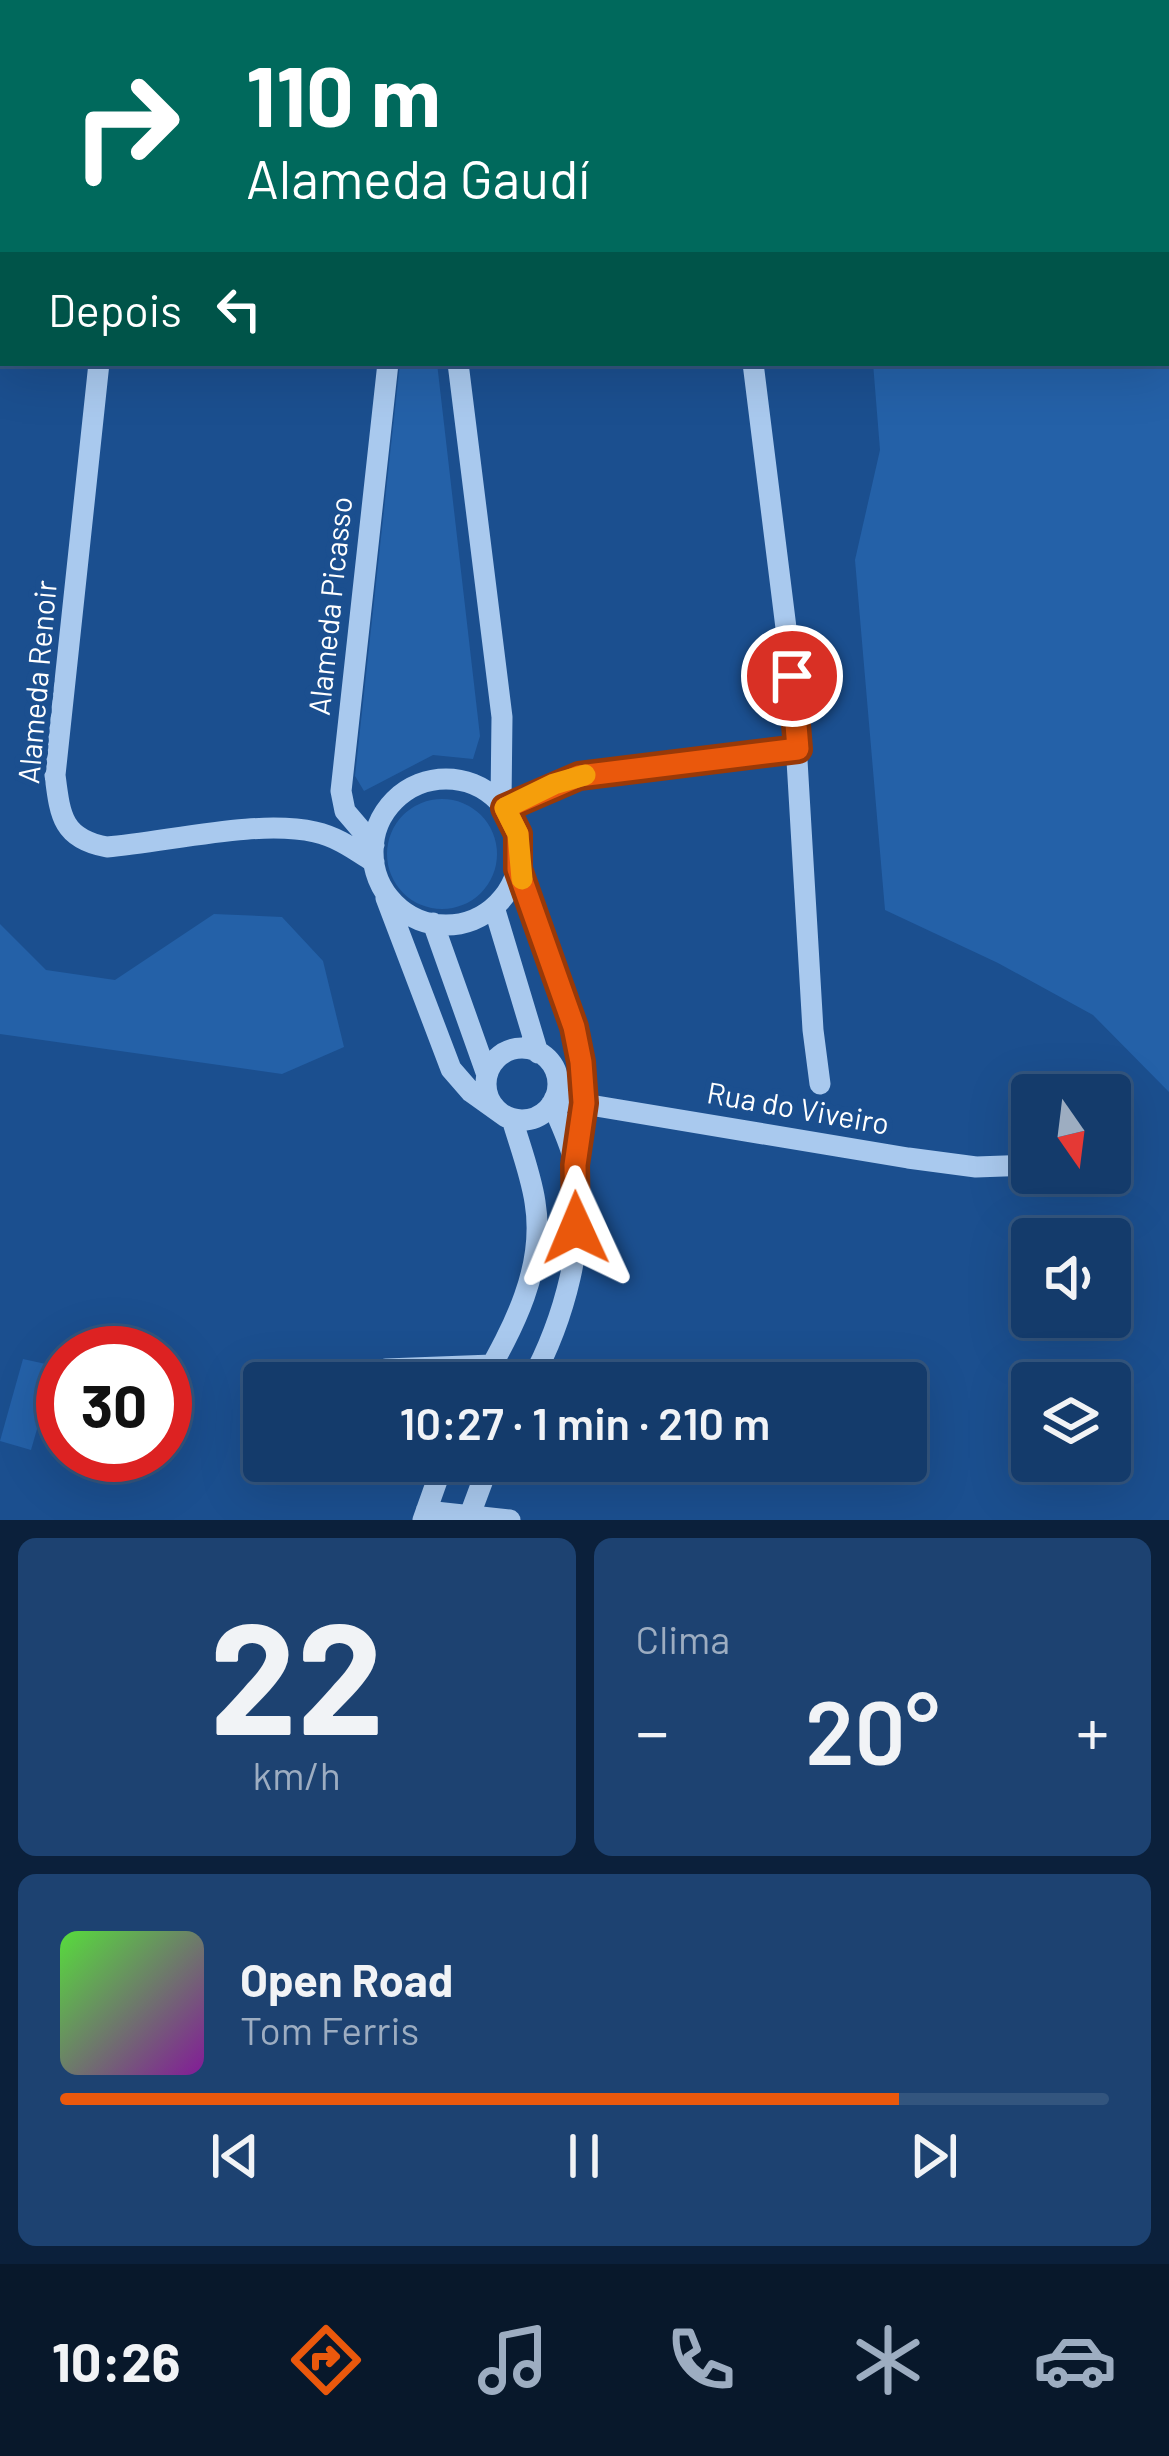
<!DOCTYPE html>
<html lang="pt">
<meta charset="utf-8">
<style>
body{margin:0;font-family:Barlow,sans-serif;background:#1d4271;color:#f1f3f6;height:100vh;display:flex;flex-direction:column;font-size:45px;white-space:nowrap}
*{box-sizing:border-box;margin:0}
p{font-size:39px;color:#9dadc1}
.icon{flex:none;width:66px;height:66px;fill:none;stroke:currentColor;stroke-width:2;stroke-linecap:round;stroke-linejoin:round}
.map{position:relative;height:1520px;overflow:hidden}
.side{display:flex;flex-direction:column;gap:18px;padding:18px;background:#0b203b;flex:1}
.side>*{flex:none}
.banner{position:absolute;left:0px;top:0px;width:1170px;height:366px;box-shadow:0 12px 48px #0002,0 0 0 3px #33557e;background:#00695c;color:#fff;overflow:hidden}
.needle{width:78px;rotate:166deg}
.fabs{position:absolute;left:1011px;top:1074px;display:grid;gap:24px}
.fabs a{display:grid;place-items:center;width:120px;height:120px;border-radius:12px;background:#143b6b;box-shadow:0 12px 48px #0002,0 0 0 3px #33557e;font-size:60px}
.speed{position:absolute;left:36px;top:1326px;display:flex;gap:24px;font-size:60px;font-weight:700;text-align:center}
.speed>*{display:grid;place-content:center;width:156px;height:156px;border-radius:50%;background:#143b6b;box-shadow:0 12px 48px #0002,0 0 0 3px #33557e;line-height:1}
.speed .limit{border:18px solid #d22;background:#fff;color:#111}
.pin{position:absolute;display:grid;place-items:center;width:102px;height:102px;color:#fff;margin:-51px;border:6px solid #fff;border-radius:50%;box-shadow:0 3px 12px #0007}
.me{position:absolute;width:132px;margin:-66px;rotate:359deg;stroke-linejoin:round;filter:drop-shadow(0 0 9px #0008)}
.turn{display:flex;align-items:center;gap:42px;height:252px;padding:0 48px;font-size:54px}
.turn .icon{width:156px;height:156px;stroke-width:2.5}
.turn b{display:block;font-size:84px;line-height:102px}
.then{display:flex;align-items:center;height:114px;padding:0 48px;background:#0003;gap:24px;font-size:45px}
.big{font-size:90px;font-weight:600;line-height:1.1}
.side .tile{flex:1;display:flex;flex-direction:column;justify-content:center;gap:18px;min-width:0;padding:0 42px;border-radius:18px;background:#1d4271}
.side .dial{align-items:center;gap:0}
.dial b{font-size:156px;line-height:1}
.song{display:flex;align-items:center;gap:36px}
.cover{width:144px;height:144px;border-radius:18px;background:linear-gradient(135deg,hsl(110 70% 55%),hsl(290 70% 35%))}
.played{height:12px;border-radius:6px;background:linear-gradient(90deg,#ea580c 80%,#33557e 80%)}
.keys{display:flex;justify-content:space-around;direction:ltr}
.heat{display:flex;justify-content:space-between;align-items:center;font-size:66px;direction:ltr}
.side .tiles{flex:1;display:grid;gap:18px;grid-template-columns:1fr 1fr}
.tile:last-child{grid-column:span 2}
.trip{position:absolute;left:243px;top:1362px;width:684px;height:120px;border-radius:12px;background:#143b6b;box-shadow:0 12px 48px #0002,0 0 0 3px #33557e;font-weight:600;line-height:120px;text-align:center}
.tab-bar{display:flex;height:192px;justify-content:space-around;align-items:center;background:#08182b;color:#9dadc1}
.tab-bar .icon{width:84px;height:84px}
.tab-bar .current{color:#ea580c}
.tab-bar b{font-size:54px;color:#f1f3f6}
.map>svg:first-child{display:block}
.green{fill:#2461a8}
.lines{fill:none;stroke-linecap:round;stroke-linejoin:round}
.minor{stroke:#a9c9ee;stroke-width:21}
.route-casing{stroke:#983908;stroke-width:30}
.route{stroke:#ea580c;stroke-width:21}
.slow{stroke:#f59e0b;stroke-width:21}
.labels{text-anchor:middle;stroke-width:12;stroke-linejoin:round;paint-order:stroke}
.street-label{font-size:30px;fill:#fff;stroke:#1b4f8f}
</style>
<div class="map">
<svg width="1169" height="1520" viewBox="0 0 1169 1520">
<rect width="100%" height="100%" fill="#1b4f8f"/>
<path class="green" d="M1167,62L1169,65V1092L1093,1015L998,963L885,910L855,560L880,450L873,363H1167Z
M400,363H437L480,736L473,759L433,755L364,791L355,776Z
M387 854a55 55 0 1 1 110 0a55 55 0 1 1-110 0Z
M214,914L282,917L323,961L344,1047L282,1074L0,1034V924L46,970L115,980Z
M23,1359L55,1366L31,1450L0,1441Z"/>
<g class="lines">
<path class="minor" d="M137,3L138,0
M432,3V0
M730,3V0
M99,363L55,775C60,815 62,839 107,847C168,842 257,819 315,832C338,837 355,850 374,862
M458,363L502,717L501,802
M753,363L792,676L813,1030L820,1084
M373 852a73 73 0 1 1 146 0a73 73 0 1 1-146 0Z
M505,808L579,776L798,749
M374,845L345,811L341,791L388,363
M519,869C545,939 581,1015 583,1091C584,1115 578,1140 575,1165
M386,898L451,1069L471,1092L506,1117
M494,907L538,1053
M433,923L487,1075
M486 1084a36 36 0 1 1 72 0a36 36 0 1 1-72 0Z
M554,1099L908,1158L976,1167L1032,1165
M329,1382L386,1369L492,1365
M482,1383C513,1328 546,1268 535,1202C531,1175 520,1146 512,1119
M530,1383C564,1321 588,1236 575,1165C571,1144 560,1123 552,1103
M426,1511L510,1520
M423,1520L444,1461
M468,1520L490,1461"/>
</g>
<g class="lines">
<g class="route-casing">
<path id="route" d="M576,1228L575,1165L584,1103L581,1062L574,1027L518,869V834L505,808L579,776L798,749L792,676"/>
</g>
<use href="#route" class="route"/>
<path class="slow" d="M522,879L518,834L505,808L554,784L585,775"/>
</g>
<g class="labels">
<g class="street-label">
<text transform="translate(331 606) rotate(-84)" y="10">Alameda Picasso</text>
<text transform="translate(38 682) rotate(-85)" y="10">Alameda Renoir</text>
<text transform="translate(798 1109) rotate(10)" y="10">Rua do Viveiro</text>
</g>
</g>
</svg>
<div class="fabs">
<a><svg class="needle" viewBox="-14 -14 28 28"><path d="M0-13l5 13h-10z" fill="#e53935"/><path d="M0 13l5-13h-10z" fill="#9dadc1"/></svg></a>
<a><svg class="icon" aria-label="sound" viewBox="0 0 24 24"><path d="M4 9h4l5-4v14l-5-4H4zM17 9q2 3 0 6"/></svg></a>
<a><svg class="icon" aria-label="layers" viewBox="0 0 24 24"><path d="M12 4l9 5-9 5-9-5zM3 14l9 5 9-5"/></svg></a>
</div>
<div class="speed"><div class="limit">30</div></div>
<div class="pin" style="left:792px;top:676px;background:#d93025"><svg class="icon" aria-label="arrive" viewBox="0 0 24 24"><path d="M6 21V4h12l-3 4 3 4H6"/></svg></div>
<svg class="me" style="left:576px;top:1228px" viewBox="-20 -20 40 40"><path d="M0-17L14 15 0 8-14 15z" fill="#ea580c" stroke="#fff" stroke-width="4"/></svg>
<div class="trip">10:27 · 1 min · 210 m</div>
<div class="banner">
<div class="turn"><svg class="icon" aria-label="right" viewBox="0 0 24 24"><path d="M7 20v-9h11M14 6l5 5-5 5"/></svg><div><b>110 m</b>Alameda Gaudí</div></div>
<div class="then">Depois<svg class="icon" aria-label="left" viewBox="0 0 24 24"><path d="M17 20v-9H6M10 6l-5 5 5 5"/></svg></div>
</div>
</div>
<section class="side">
<div class="tiles">
<div class="tile dial"><b>22</b><p>km/h</p></div>
<div class="tile"><p>Clima</p>
<div class="heat"><a>−</a><b class="big">20°</b><a>+</a></div>
</div>
<div class="tile">
<div class="song"><i class="cover"></i><div><b>Open Road</b><p>Tom Ferris</p></div></div>
<div class="played"></div>
<div class="keys"><svg class="icon" aria-label="previous" viewBox="0 0 24 24"><path d="M18 5L8 12l10 7zM5 5v14"/></svg><svg class="icon" aria-label="pause" viewBox="0 0 24 24"><path d="M8 5v14M16 5v14"/></svg><svg class="icon" aria-label="next" viewBox="0 0 24 24"><path d="M6 5l10 7-10 7zM19 5v14"/></svg></div>
</div>
</div>
</section>
<nav class="tab-bar">
<b>10:26</b>
<svg class="icon current" aria-label="directions" viewBox="0 0 24 24"><path d="M12 3l9 9-9 9-9-9zM9 14v-3h6M13 9l2 2-2 2"/></svg>
<svg class="icon" aria-label="music" viewBox="0 0 24 24"><path d="M9 18V5l10-2v13"/><circle cx="6" cy="18" r="3"/><circle cx="16" cy="16" r="3"/></svg>
<svg class="icon" aria-label="phone" viewBox="0 0 24 24"><path d="M5 4h4l2 5-3 2q2 4 5 5l2-3 5 2v4C11 20 4 13 5 4z"/></svg>
<svg class="icon" aria-label="climate" viewBox="0 0 24 24"><path d="M12 3v18M4 7l16 10M4 17L20 7"/></svg>
<svg class="icon" aria-label="car" viewBox="0 0 24 24"><path d="M5 17H2v-5l4-1 3-4h7l3 4 3 1v5h-3M9 17h6M6 11h13"/><circle cx="7" cy="17" r="2"/><circle cx="17" cy="17" r="2"/></svg>
</nav>
